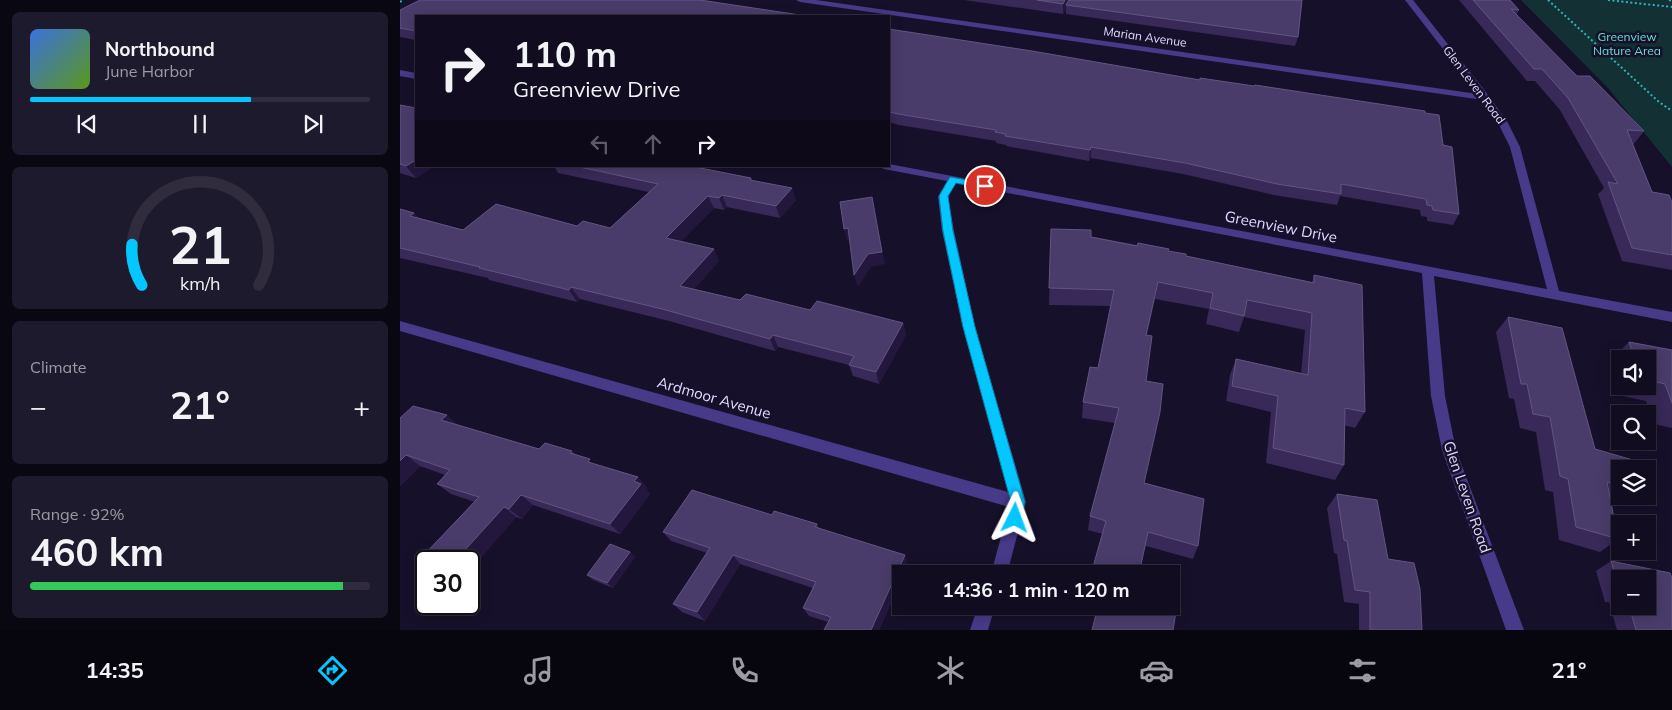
<!DOCTYPE html>
<meta charset="utf-8">
<style>
body{margin:0;font-family:Mulish,sans-serif;background:#1e1a2d;color:#f1f3f6;height:100vh;display:flex;flex-direction:column;font-size:19px;white-space:nowrap}
*{box-sizing:border-box;margin:0}
p{font-size:16px;color:#9c9ba5}
.icon{flex:none;width:28px;height:28px;fill:none;stroke:currentColor;stroke-width:2;stroke-linecap:round;stroke-linejoin:round}
.map{position:relative;flex:1;overflow:hidden}
.sheet{display:flex;flex-direction:column;gap:12px;padding:12px;background:#090712;width:400px}
.sheet>*{flex:none}
.hud{position:absolute;left:15px;top:15px;width:475px;height:152px;border-radius:0px;box-shadow:0 2px 12px #0003,0 0 0 1px #302c3e;background:#110c20;color:#f1f3f6;overflow:hidden}
.tools{position:absolute;left:1211px;top:350px;display:grid;gap:10px}
.tools a{display:grid;place-items:center;width:45px;height:45px;border-radius:0px;background:#110c20;box-shadow:0 2px 12px #0003,0 0 0 1px #302c3e;font-size:25px}
.speed{position:absolute;left:15px;top:550px;display:flex;gap:10px;font-size:25px;font-weight:700;text-align:center}
.speed>*{display:grid;place-content:center;width:65px;height:65px;border-radius:50%;background:#110c20;box-shadow:0 2px 12px #0003,0 0 0 1px #302c3e;line-height:1}
.speed .limit{border:2px solid #111;border-radius:8px;background:#fff;color:#111}
.pin{position:absolute;display:grid;place-items:center;width:42px;height:42px;color:#fff;margin:-21px;border:2px solid #fff;border-radius:50%;box-shadow:0 1px 5px #0007}
.me{position:absolute;width:55px;margin:-28px;rotate:3deg;stroke-linejoin:round;filter:drop-shadow(0 0 4px #0008)}
.turn{display:flex;align-items:center;gap:18px;height:105px;padding:0 15px;font-size:22px}
.turn .icon{width:65px;height:65px;stroke-width:2.5}
.turn b{display:block;font-size:35px;line-height:42px}
.lanes{display:flex;align-items:center;height:48px;padding:0 15px;background:#0003;justify-content:center;gap:25px;direction:ltr}
.lanes .off{opacity:.35}
.big{font-size:38px;font-weight:700;line-height:1.1}
.sheet .widget{flex:1;display:flex;flex-direction:column;justify-content:center;gap:8px;min-width:0;padding:0 18px;border-radius:8px;background:#1e1a2d}
.sheet .dial{align-items:center;gap:0}
.dial svg{height:130px;overflow:visible;fill:none;stroke:#302c3e;stroke-width:7;stroke-linecap:round;text-anchor:middle}
.dial text{fill:#f1f3f6;stroke:none}
.song{display:flex;align-items:center;gap:15px}
.cover{width:60px;height:60px;border-radius:8px;background:linear-gradient(135deg,hsl(220 70% 55%),hsl(90 70% 35%))}
.played{height:5px;border-radius:2px;background:linear-gradient(90deg,#05c7ff 65%,#302c3e 65%)}
.keys{display:flex;justify-content:space-around;direction:ltr}
.heat{display:flex;justify-content:space-between;align-items:center;font-size:28px;direction:ltr}
.charge{height:8px;border-radius:4px;background:linear-gradient(90deg,#34c759 92%,#302c3e 0)}
.trip{position:absolute;left:492px;top:565px;width:288px;height:50px;border-radius:0px;background:#110c20;box-shadow:0 2px 12px #0003,0 0 0 1px #302c3e;font-weight:700;line-height:50px;text-align:center}
.menu{display:flex;height:80px;justify-content:space-around;align-items:center;background:#07050d;color:#9c9ba5}
.menu .icon{width:35px;height:35px}
.menu .current{color:#05c7ff}
.menu b{font-size:22px;color:#f1f3f6}
main{display:flex;flex:1;min-height:0}
.map>svg:first-child{display:block}
.green{fill:#133134}
.lines{fill:none;stroke-linecap:round;stroke-linejoin:round}
.path{stroke:#2eb5be;stroke-width:2;stroke-dasharray:2 2.5;stroke-linecap:butt}
.street{fill:#473a89;fill-rule:evenodd}
.wall{fill:#382958;fill-rule:evenodd}
.shaded-wall{fill:#23173e}
.building{fill:#4a3c6a;stroke:#625581}
.route{fill:#05c7ff;stroke:#0381a6}
.labels{text-anchor:middle;stroke-width:5;stroke-linejoin:round;paint-order:stroke}
.far-street-label{font-size:12px;fill:#e2d9ff;stroke:#17102a}
.far-park-label{font-size:12px;fill:#61e3d2;stroke:#17102a}
.street-label{font-size:15px;fill:#e2d9ff;stroke:#17102a}
</style>
<main>
<section class="sheet">
<div class="widget">
<div class="song"><i class="cover"></i><div><b>Northbound</b><p>June Harbor</p></div></div>
<div class="played"></div>
<div class="keys"><svg class="icon" aria-label="previous" viewBox="0 0 24 24"><path d="M18 5L8 12l10 7zM5 5v14"/></svg><svg class="icon" aria-label="pause" viewBox="0 0 24 24"><path d="M8 5v14M16 5v14"/></svg><svg class="icon" aria-label="next" viewBox="0 0 24 24"><path d="M6 5l10 7-10 7zM19 5v14"/></svg></div>
</div>
<div class="widget dial"><svg viewBox="0 0 100 80">
<path d="M14 69A42 42 0 1 1 86 69"/>
<path d="M14 69A42 42 0 0 1 8 44" stroke="#05c7ff"/>
<text x="50" y="56" font-size="32" font-weight="700">21</text>
<text x="50" y="72" font-size="11">km/h</text>
</svg></div>
<div class="widget"><p>Climate</p>
<div class="heat"><a>−</a><b class="big">21°</b><a>+</a></div>
</div>
<div class="widget"><p>Range · 92%</p><b class="big">460 km</b><div class="charge"></div></div>
</section>
<div class="map">
<svg width="1272" height="630" viewBox="0 0 1272 630">
<rect width="100%" height="100%" fill="#17102a"/>
<path class="green" d="M1121,0H1272V167L1208,88Z"/>
<g class="lines">
<path class="path" d="M1148,0L1259,102L1272,111
M1208,0L1272,7
M1269,0L1272,1
M0,2L3,0"/>
<path class="street" d="M396,0H416L1078,94L1005,0H1013L1089,96L1108,123L1120,147L1159,291L1272,312V322L1034,276L1045,396L1056,450L1124,630H1106L1042,450L1031,396L1022,273L556,183L548,197L554,231L575,327L626,502L607,574H591L609,507L0,331V321L608,492L563,327L542,231L538,197L547,181L484,169L479,166H489V164L1147,289L1110,147L1098,123L1083,100L400,2Z
M0,70L16,73V79L0,76Z
M578,606H595L588,630H570Z"/>
</g>
<path class="wall" d="M564,0H902L898,37L895,46L666,14V9L663,14Z
M1059,0H1110L1119,10L1116,15L1177,76L1244,131L1234,144L1232,143L1252,192L1272,202V270L1222,261L1198,194L1204,188L1160,110L1135,81H1127Z
M0,10L16,16V40L0,37Z
M489,29L800,80L1025,113L1043,145L1059,214L1053,225L1027,221V217L1021,216L1020,210L940,196L937,205L874,195L783,174L691,158L689,161L606,146V145L596,143V141L499,125L489,122Z
M0,105L16,166H34L16,178L0,173Z
M154,166H290L351,178L352,180L396,200L380,218L327,207L324,210L314,208L281,241L319,261L294,289L340,300L503,323L506,335L479,384L453,376L449,365L378,347L375,351L269,321L180,299L177,302L89,280L88,278L0,258V209L14,213L19,218L63,230L177,226L210,228L249,192L158,173Z
M651,229L769,251L786,256L912,282L914,275L965,412L955,428L944,425V465L935,480L866,463L871,412L826,401L830,375L836,359L901,374L905,330L844,317L839,332L806,324L809,309L755,299L747,335L744,483L798,546L793,559L688,530L690,516L715,423L682,418L683,402L698,368L710,306L649,305Z
M1108,317L1195,449L1220,469V496H1236L1224,505L1210,501L1218,539L1200,552L1159,540L1153,492L1145,490L1136,432L1120,428L1114,399L1109,398L1096,332Z
M1229,342L1272,350V428L1254,424L1246,401L1223,396L1220,386H1248V359H1220V386L1212,359Z
M47,415L58,425L139,449L172,451L176,455L194,464L238,477L247,488L246,489L250,494L220,534L133,505L122,519L116,517L69,571V561H28L22,557L75,502L51,494L37,484L45,475L20,466L1,485H0V418Z
M937,494L988,559L1022,630H959V604L944,602L937,554L934,553L927,508Z
M417,524L419,528L508,564L479,630H424L428,622L409,616L403,608L413,588L340,564L305,621L282,612L273,604L307,553L271,541L263,532Z
M230,552L235,557L213,588L193,580L187,575Z
M1211,561L1272,630H1217L1209,602H1205L1196,571ZM1220,579L1248,606H1220Z"/>
<path class="shaded-wall" d="M665,0H672L666,5V9L663,14V4Z
M691,147V158L689,161L690,150Z
M16,160V166H34L16,178L6,166Z
M392,188L396,200L380,218L376,206Z
M322,195L327,207L324,210L319,198Z
M308,196L314,208L273,250L266,238Z
M474,210L485,264L471,267L458,287L454,275L468,254Z
M14,213L24,225L10,216Z
M448,228L451,240L447,241L444,229Z
M314,249L319,261L286,298L280,286Z
M758,282L755,299L743,352L746,335Z
M171,287L180,299L177,302L169,290Z
M503,323L506,335L479,384L476,372Z
M373,335L378,347L375,351L370,339Z
M47,415L59,426L41,420Z
M6,455L20,466L1,485L0,484V461Z
M238,477L247,488L246,489L250,494L220,534L210,524L234,481Z
M121,495L133,505L122,519L109,509Z
M104,507L116,517L69,571V561H55Z
M230,552L235,557L213,588L207,583Z
M333,555L340,564L305,621L297,612Z
M505,555L508,564L503,574H501V578L479,630H471Z"/>
<path class="building" d="M20,0H300L407,16H16V31L0,28V10Z
M637,0H665L663,4Z
M669,0H902L898,37L666,5Z
M1073,0H1110L1119,10L1111,9L1177,76H1190L1244,131L1227,130L1252,192L1269,195L1272,202V255L1232,248L1208,182L1218,184L1168,98L1142,69H1134Z
M489,29L632,51L800,80V78L854,86L855,85L1025,111V113L1039,115L1043,145L1052,147L1059,214L1033,210L1032,206L1027,205L1026,199L941,184V194L877,184L785,163L691,147L690,150L605,136L606,134L595,132L596,130L498,114L489,112Z
M0,105L16,108V160L6,166L0,164Z
M175,166H290L351,178L350,180L392,188L376,206L322,195L319,198L308,196L266,238L314,249L280,286L340,300L346,294L410,310L417,301L503,323L476,372L449,365L454,356L373,335L370,339L262,309L171,287L169,290L79,268L80,267L0,248V209L14,213L10,216L63,230L96,204L177,226L183,221L210,228L258,184Z
M472,197L482,252L468,254L454,275L448,228L444,229L440,202Z
M651,229L691,230V237L737,246L738,243L769,249L768,251L786,254V256L914,283V275L962,285L965,412L945,408L944,465L873,448L878,396L832,386L836,359L908,375L912,313L847,300L844,316L810,308L813,293L758,282L746,335L752,336L746,381L763,384L760,412L744,483L804,499L798,546L748,532L739,574H691L706,521L690,516L719,408L683,402L690,367L698,368L714,290L649,288Z
M1108,317L1162,328L1195,449L1233,460L1236,469H1220V486L1207,482L1218,539L1176,527L1168,479L1160,476L1150,417L1133,414L1127,384H1121Z
M1229,342L1272,350V403L1265,384L1248,380V359H1235Z
M13,406L47,415L41,420L139,449L145,443L172,451L170,453L190,459L188,462L238,477L234,481L241,484L210,524L121,495L109,509L104,507L55,561H32L22,557L79,497L37,484L50,470L6,455L0,461V418Z
M292,490L372,515L374,511L417,524L415,527L505,555L471,630H424L431,617L403,608L416,582L333,555L297,612L273,604L310,548L263,532Z
M937,494L977,500L988,559L1014,563L1020,589L1022,630H970V592L955,590L947,541L944,540Z
M210,544L230,552L207,583L187,575Z
M1211,561L1270,573L1272,578V630H1236L1229,606H1248V579H1220V590Z
M771,598L778,600L773,630H692L698,606H771Z"/>
<path class="route" d="M550,177L585,183L590,186L585,189L556,183L548,196L553,231L575,327L625,502L620,522L615,524L610,522L607,518L611,502L563,327L543,231L539,196Z"/>
<g class="labels">
<g class="far-street-label">
<text transform="translate(745 37) rotate(8)" y="4">Marian Avenue</text>
<text transform="translate(1074 85) rotate(53)" y="4">Glen Leven Road</text>
</g>
<g class="far-park-label">
<text x="1227" y="41">Greenview<tspan x="1227" dy="14">Nature Area</tspan></text>
</g>
<g class="street-label">
<text transform="translate(881 227) rotate(11)" y="5">Greenview Drive</text>
<text transform="translate(314 398) rotate(16)" y="5">Ardmoor Avenue</text>
<text transform="translate(1067 497) rotate(71)" y="5">Glen Leven Road</text>
</g>
</g>
</svg>
<div class="tools">
<a><svg class="icon" aria-label="sound" viewBox="0 0 24 24"><path d="M4 9h4l5-4v14l-5-4H4zM17 9q2 3 0 6"/></svg></a>
<a><svg class="icon" aria-label="search" viewBox="0 0 24 24"><circle cx="10" cy="10" r="6"/><path d="M15 15l6 6"/></svg></a>
<a><svg class="icon" aria-label="layers" viewBox="0 0 24 24"><path d="M12 4l9 5-9 5-9-5zM3 14l9 5 9-5"/></svg></a>
<a>+</a>
<a>−</a>
</div>
<div class="speed"><div class="limit">30</div></div>
<div class="pin" style="left:585px;top:186px;background:#d93025"><svg class="icon" aria-label="arrive" viewBox="0 0 24 24"><path d="M6 21V4h12l-3 4 3 4H6"/></svg></div>
<svg class="me" style="left:615px;top:518px" viewBox="-20 -20 40 40"><path d="M0-17L14 15 0 8-14 15z" fill="#05c7ff" stroke="#fff" stroke-width="4"/></svg>
<div class="trip">14:36 · 1 min · 120 m</div>
<div class="hud">
<div class="turn"><svg class="icon" aria-label="right" viewBox="0 0 24 24"><path d="M7 20v-9h11M14 6l5 5-5 5"/></svg><div><b>110 m</b>Greenview Drive</div></div>
<div class="lanes"><svg class="icon off" aria-label="left" viewBox="0 0 24 24"><path d="M17 20v-9H6M10 6l-5 5 5 5"/></svg><svg class="icon off" aria-label="ahead" viewBox="0 0 24 24"><path d="M12 20V5M6 11l6-6 6 6"/></svg><svg class="icon" aria-label="right" viewBox="0 0 24 24"><path d="M7 20v-9h11M14 6l5 5-5 5"/></svg></div>
</div>
</div>
</main>
<nav class="menu">
<b>14:35</b>
<svg class="icon current" aria-label="directions" viewBox="0 0 24 24"><path d="M12 3l9 9-9 9-9-9zM9 14v-3h6M13 9l2 2-2 2"/></svg>
<svg class="icon" aria-label="music" viewBox="0 0 24 24"><path d="M9 18V5l10-2v13"/><circle cx="6" cy="18" r="3"/><circle cx="16" cy="16" r="3"/></svg>
<svg class="icon" aria-label="phone" viewBox="0 0 24 24"><path d="M5 4h4l2 5-3 2q2 4 5 5l2-3 5 2v4C11 20 4 13 5 4z"/></svg>
<svg class="icon" aria-label="climate" viewBox="0 0 24 24"><path d="M12 3v18M4 7l16 10M4 17L20 7"/></svg>
<svg class="icon" aria-label="car" viewBox="0 0 24 24"><path d="M5 17H2v-5l4-1 3-4h7l3 4 3 1v5h-3M9 17h6M6 11h13"/><circle cx="7" cy="17" r="2"/><circle cx="17" cy="17" r="2"/></svg>
<svg class="icon" aria-label="filters" viewBox="0 0 24 24"><path d="M4 7h16M4 17h16"/><circle cx="9" cy="7" r="2"/><circle cx="15" cy="17" r="2"/></svg>
<b>21°</b>
</nav>
